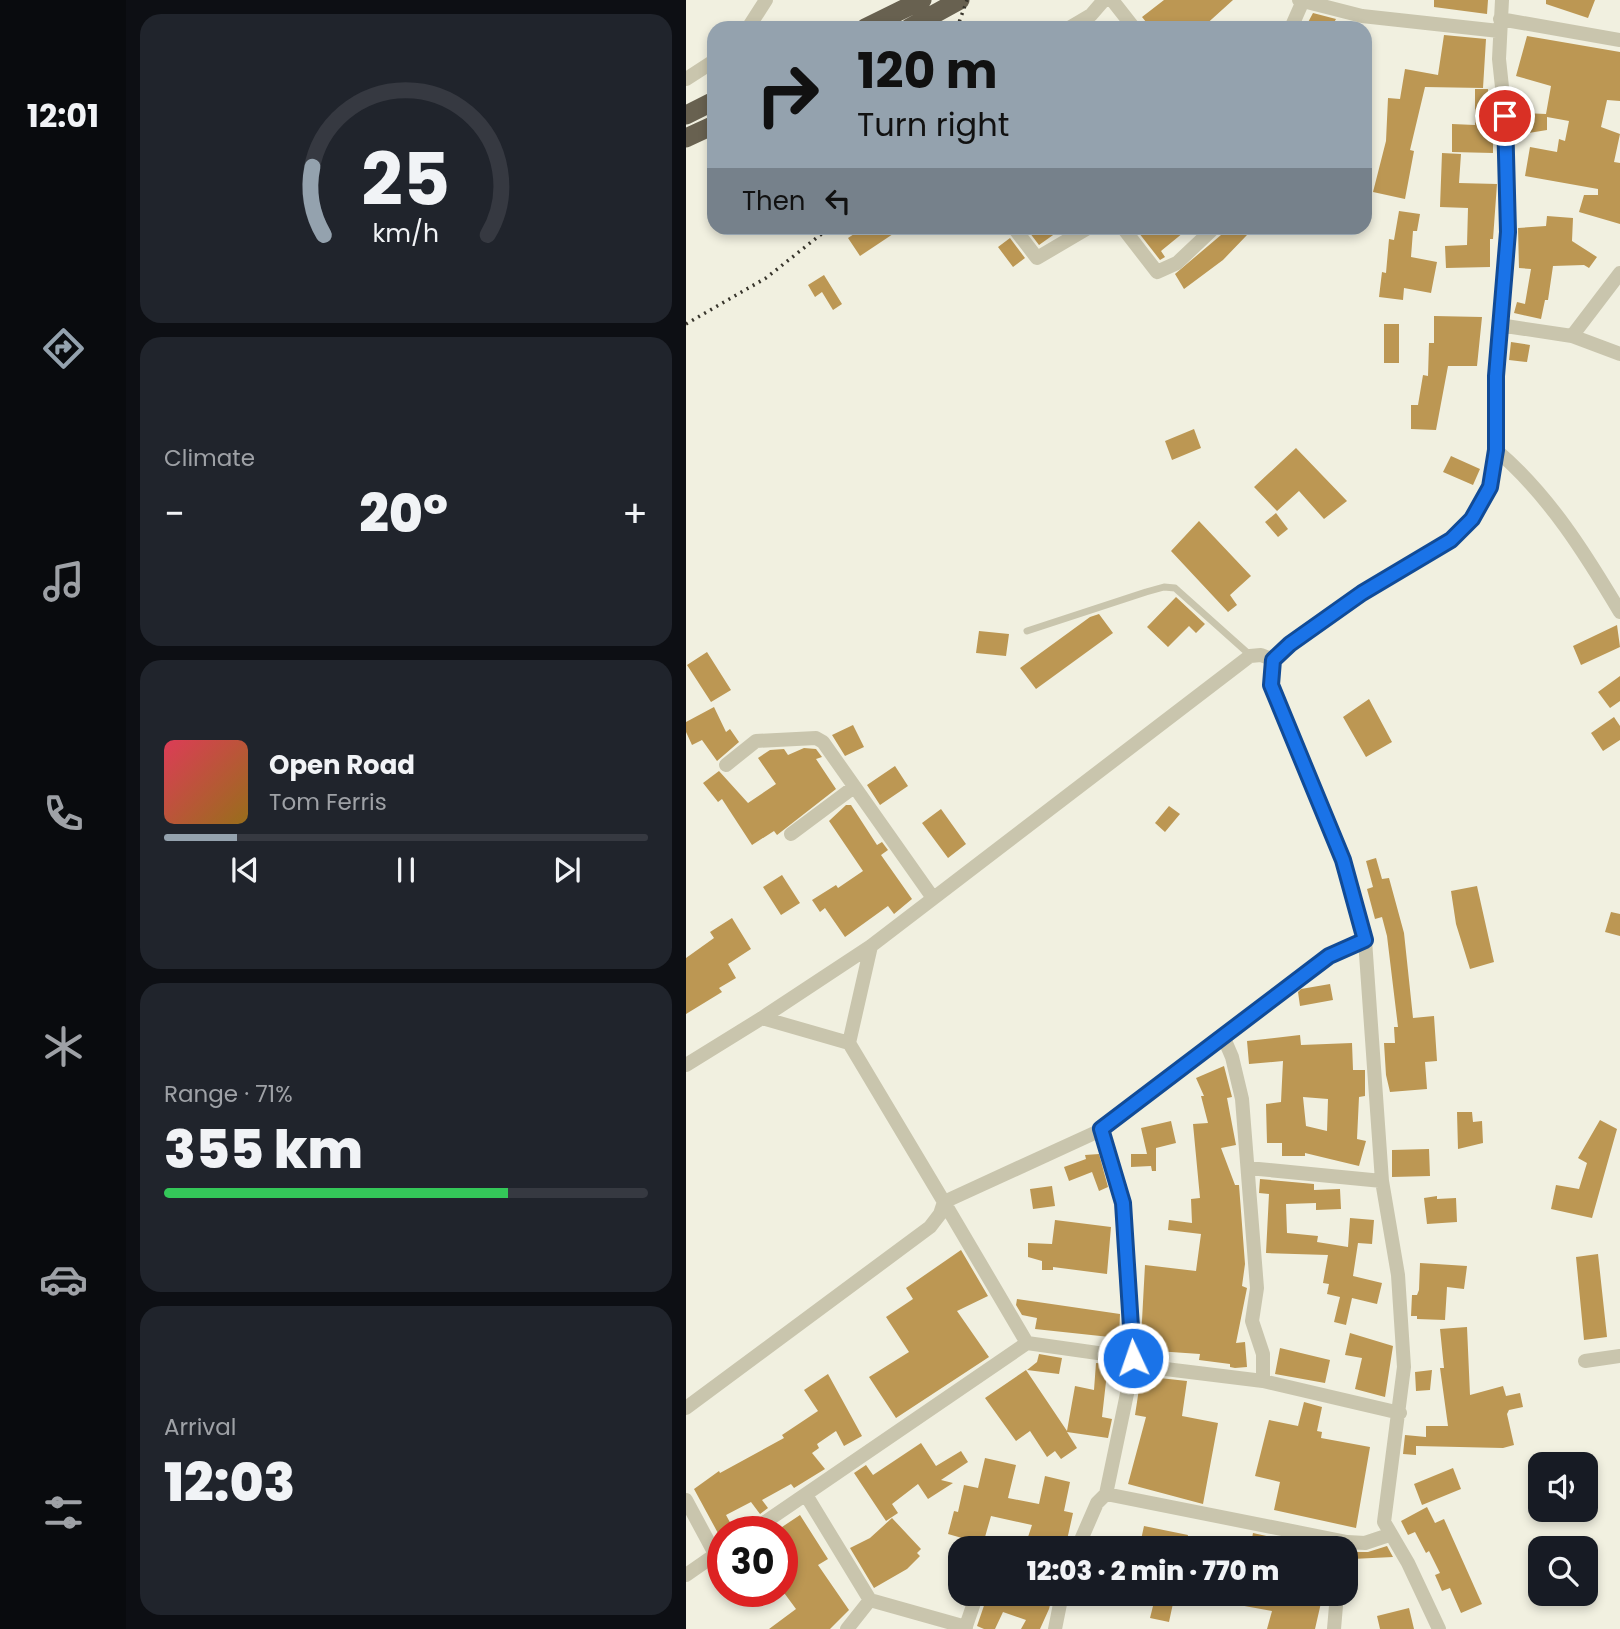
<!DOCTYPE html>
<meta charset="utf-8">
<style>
body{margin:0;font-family:Poppins,sans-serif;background:#20242c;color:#f1f3f6;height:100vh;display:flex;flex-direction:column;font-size:26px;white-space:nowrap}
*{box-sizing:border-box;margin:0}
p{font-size:23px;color:#9ea1a6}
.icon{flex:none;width:38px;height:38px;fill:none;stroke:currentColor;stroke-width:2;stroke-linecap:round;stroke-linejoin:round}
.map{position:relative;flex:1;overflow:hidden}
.sheet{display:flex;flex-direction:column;gap:14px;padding:14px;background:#0d0f14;width:560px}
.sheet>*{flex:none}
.top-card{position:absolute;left:21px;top:21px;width:665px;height:214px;border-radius:21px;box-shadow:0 4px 10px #0003;background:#94a2ae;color:#111;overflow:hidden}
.fabs{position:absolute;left:842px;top:1452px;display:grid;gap:14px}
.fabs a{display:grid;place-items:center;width:70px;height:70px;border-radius:14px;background:#171b24;box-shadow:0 4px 10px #0003;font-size:35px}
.speed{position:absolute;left:21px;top:1516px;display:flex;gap:14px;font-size:35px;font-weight:700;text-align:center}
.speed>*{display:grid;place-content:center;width:91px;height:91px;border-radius:50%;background:#171b24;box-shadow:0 4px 10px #0003;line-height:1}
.speed .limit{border:10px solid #d22;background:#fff;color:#111}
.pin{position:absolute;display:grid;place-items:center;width:60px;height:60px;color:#fff;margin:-30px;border:4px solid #fff;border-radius:50%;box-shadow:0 2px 7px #0007}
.me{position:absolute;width:77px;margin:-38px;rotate:357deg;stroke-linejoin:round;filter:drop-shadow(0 0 5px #0008)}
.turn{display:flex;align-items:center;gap:24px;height:147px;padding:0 35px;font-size:32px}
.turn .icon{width:91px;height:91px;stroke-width:2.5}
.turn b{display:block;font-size:49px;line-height:60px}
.then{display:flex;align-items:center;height:66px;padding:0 35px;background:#0003;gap:14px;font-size:26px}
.big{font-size:52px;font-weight:800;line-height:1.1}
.sheet .widget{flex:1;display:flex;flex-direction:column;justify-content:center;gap:10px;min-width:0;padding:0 24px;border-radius:21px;background:#20242c}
.sheet .dial{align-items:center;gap:0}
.dial svg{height:182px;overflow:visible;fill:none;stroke:#363941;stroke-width:7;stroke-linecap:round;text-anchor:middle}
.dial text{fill:#f1f3f6;stroke:none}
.song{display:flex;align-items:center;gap:21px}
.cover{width:84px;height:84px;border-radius:10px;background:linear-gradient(135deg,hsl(350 70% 55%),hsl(40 70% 35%))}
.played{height:7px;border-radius:4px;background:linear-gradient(90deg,#94a2ae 15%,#363941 15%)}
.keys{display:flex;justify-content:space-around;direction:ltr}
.heat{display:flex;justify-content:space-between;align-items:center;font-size:38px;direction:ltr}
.charge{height:10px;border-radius:5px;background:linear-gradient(90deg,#34c759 71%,#363941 0)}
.trip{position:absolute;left:262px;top:1536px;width:410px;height:70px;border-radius:21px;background:#171b24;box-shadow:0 4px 10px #0003;font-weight:800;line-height:70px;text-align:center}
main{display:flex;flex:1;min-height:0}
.tab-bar{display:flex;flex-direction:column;width:126px;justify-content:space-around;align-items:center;background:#090b0e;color:#9ea1a6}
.tab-bar .icon{width:49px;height:49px}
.tab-bar .on{color:#94a2ae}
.tab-bar b{font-size:32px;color:#f1f3f6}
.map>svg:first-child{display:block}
.building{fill:#bc9753;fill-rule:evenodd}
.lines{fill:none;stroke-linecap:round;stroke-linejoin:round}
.service{stroke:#c9c5ad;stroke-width:7}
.minor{stroke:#c9c5ad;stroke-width:14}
.trunk{stroke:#686150;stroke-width:19}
.rail{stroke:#37342b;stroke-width:3.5;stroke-dasharray:2 5;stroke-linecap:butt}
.route-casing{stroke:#114b97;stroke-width:18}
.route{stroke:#1a73e8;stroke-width:12}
</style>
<main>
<nav class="tab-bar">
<b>12:01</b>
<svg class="icon on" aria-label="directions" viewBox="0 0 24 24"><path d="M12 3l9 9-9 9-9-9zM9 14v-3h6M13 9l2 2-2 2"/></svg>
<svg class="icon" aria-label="music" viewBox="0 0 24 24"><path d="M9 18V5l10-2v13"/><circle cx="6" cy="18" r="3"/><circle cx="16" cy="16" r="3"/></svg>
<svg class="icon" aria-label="phone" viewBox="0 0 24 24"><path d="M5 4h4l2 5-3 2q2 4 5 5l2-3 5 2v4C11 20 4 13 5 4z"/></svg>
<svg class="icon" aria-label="climate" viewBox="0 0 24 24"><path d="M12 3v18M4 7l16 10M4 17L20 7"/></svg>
<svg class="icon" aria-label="car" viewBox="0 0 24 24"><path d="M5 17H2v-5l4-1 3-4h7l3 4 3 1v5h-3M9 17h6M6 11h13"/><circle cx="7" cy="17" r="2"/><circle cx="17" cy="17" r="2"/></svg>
<svg class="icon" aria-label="filters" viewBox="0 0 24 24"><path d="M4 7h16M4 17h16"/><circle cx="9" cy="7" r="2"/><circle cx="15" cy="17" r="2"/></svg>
</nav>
<section class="sheet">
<div class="widget dial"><svg viewBox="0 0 100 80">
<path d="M14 69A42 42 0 1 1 86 69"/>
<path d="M14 69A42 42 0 0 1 9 39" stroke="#94a2ae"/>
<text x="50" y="56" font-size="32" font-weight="700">25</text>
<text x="50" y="72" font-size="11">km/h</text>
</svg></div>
<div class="widget"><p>Climate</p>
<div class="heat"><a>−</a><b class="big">20°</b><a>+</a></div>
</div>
<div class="widget">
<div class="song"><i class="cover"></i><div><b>Open Road</b><p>Tom Ferris</p></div></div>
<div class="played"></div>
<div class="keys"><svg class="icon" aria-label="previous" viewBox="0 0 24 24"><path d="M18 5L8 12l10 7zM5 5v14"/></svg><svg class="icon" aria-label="pause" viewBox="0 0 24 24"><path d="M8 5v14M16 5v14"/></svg><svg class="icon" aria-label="next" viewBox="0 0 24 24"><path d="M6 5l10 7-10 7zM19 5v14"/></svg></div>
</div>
<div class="widget"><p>Range · 71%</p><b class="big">355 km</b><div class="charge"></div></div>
<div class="widget"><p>Arrival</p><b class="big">12:03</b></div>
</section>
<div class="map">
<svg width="934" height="1629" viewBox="0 0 934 1629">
<rect width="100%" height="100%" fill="#f1f0e0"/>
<path class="building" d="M478,0H547L516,28H465L456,17Z
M748,0H802L801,14L748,7Z
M860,0H909L902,18L860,4Z
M627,13L650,19L645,28H619Z
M758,35L800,39L797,88L739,87L724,150L728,151L719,199L687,192L700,141L702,98L714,99L719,69L752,75Z
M841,36L934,52V101L921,100L915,127L934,134L928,162L934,163V224L893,212L898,195H912V189L839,176L844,147L871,152L873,139L879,141L883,121L861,117V130L836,134L837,113L860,114L865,86L830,76Z
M789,89H802V125H807V153L766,152V124L789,125Z
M756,153L775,154L773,183L811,184L807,239H804V267L760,268L759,246L781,245L782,208L754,207Z
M713,211L734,214L731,231H727L725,257L751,262L745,293L718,288L717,300L693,297L696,272L700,273L703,239L708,240Z
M861,216L887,218L886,241L911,257L903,268L898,265L867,266L862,300H859L855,319L828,313L831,302L839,304L845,269L833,268L832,228L860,226Z
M177,228H216L174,256L162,238Z
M340,228H377L353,245Z
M449,228H503L475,251L479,257L474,260Z
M537,228H553L561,235L537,260L498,289L489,274L535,235Z
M324,238L339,258L327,267L312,247Z
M138,275L156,304L147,310L136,292L129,297L122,285Z
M748,316L796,317L791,366H762L750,430L725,429V405H732L737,375L742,376L743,343H748Z
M698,324H713V363H698Z
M825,342L844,345L841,362L823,360Z
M508,429L515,448L486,460L479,441Z
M610,448L661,501L638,519L613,491L591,511L568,487Z
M765,456L794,469L787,485L757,472Z
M590,513L602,529L592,537L579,522Z
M513,521L565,576L544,595L551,605L542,612L485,551Z
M490,597L519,624L510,633L503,626L482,647L461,627Z
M413,614L427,633L350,689L334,668L404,617Z
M931,625L934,647L895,665L887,646Z
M293,631L323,634L320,656L290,653Z
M21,652L45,690L25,702L1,665Z
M934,676V701L924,708L912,692Z
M683,699L706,742L680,757L657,717Z
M28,707L40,732L44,729L53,742L31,761L16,740L6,745L0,732V722Z
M928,717L934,726V740L917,751L905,733Z
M167,725L178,747L159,756L146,735Z
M118,748L130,749L136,757L130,759L150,789L91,835L88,831L66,845L36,799L32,802L17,783L33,771L62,803L90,784L72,758L84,750L98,749L102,755Z
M209,766L222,786L194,805L181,785Z
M160,805H165L191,845L196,842L202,850L195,855L226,899L208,914L202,906L159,937L139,908L134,912L126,900L150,885L152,888L177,871L143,821Z
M483,806L494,814L479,832L469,823Z
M255,809L280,844L262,858L236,823Z
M690,858L696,879L703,878L718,933L727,1018L748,1016L751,1061L739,1062L741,1089L704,1092L700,1075L698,1043H709L708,1027H712L701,936L696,917L689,919L681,889L687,887L680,861Z
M96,875L114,903L95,915L77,887Z
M791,886L808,962L784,969L770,924L765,891Z
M925,912L934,914V936L919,932Z
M46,918L65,949L42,964L50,978L33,988L36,992L0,1014V958L28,938L24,932Z
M644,984L647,1000L614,1006L612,992L615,989Z
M614,1035L615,1045L666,1043L667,1070H679V1096L673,1097L671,1139L680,1141L673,1166L619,1153V1156H596V1143H581L580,1104L595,1102L597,1061L563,1064L561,1041ZM617,1097L642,1099L641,1131L620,1126Z
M538,1066L546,1097L541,1098L550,1145L535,1148L549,1185H553L559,1264L556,1286L561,1288L550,1343L559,1342L561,1367L549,1368L544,1367V1364L513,1360L514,1354L456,1350L455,1339L459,1265L510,1271L515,1234L482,1230L483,1220L506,1223L505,1199L514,1198L507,1124L522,1123L515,1096H518L510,1078Z
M771,1112H786L787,1122L796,1121L797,1143L772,1149Z
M914,1120L931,1129L906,1218L865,1209L870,1185L893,1189L901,1163L892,1158Z
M485,1121L490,1143L470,1148V1171H466L465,1166L445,1167V1154H461L455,1128Z
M743,1149L744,1176L706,1177V1150Z
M413,1154L422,1187L413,1191L406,1172L383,1181L378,1167L400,1159L399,1155Z
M574,1179L628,1184V1190L654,1189L655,1209L630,1210V1203L600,1204L601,1233L632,1236L631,1242L662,1247L664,1218L688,1220L686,1244L672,1243L667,1276L696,1283L691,1304L666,1298L660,1325L648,1322L654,1297L641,1294L643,1284L637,1283L642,1255L580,1253L583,1194L573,1193Z
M366,1186L369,1206L347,1209L344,1189Z
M751,1196V1199L770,1198L771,1222L741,1224L738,1198Z
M369,1220L425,1227L421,1274L367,1267V1270H356V1261L342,1257V1243L366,1244Z
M275,1250L302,1296L271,1311L303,1357L210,1418L183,1377L223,1352L200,1317L227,1299L220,1288Z
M912,1254L921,1337L898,1340L890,1257Z
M734,1263L781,1266L778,1289L761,1287L759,1320L731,1319V1316H725L726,1295H731L733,1290Z
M331,1299L434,1314L433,1338L349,1329L351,1318L336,1315L330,1305Z
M781,1327L784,1395L817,1386L820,1396L834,1393L837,1407L823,1410L821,1414L828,1445L817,1448L730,1446V1455L717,1454L719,1435L740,1437V1426H762L754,1368H758L754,1329Z
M664,1333L707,1346L699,1397L669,1389L676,1358L659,1355Z
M594,1348L644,1360L639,1383L589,1374Z
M353,1354L376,1358L373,1374L341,1370L351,1362Z
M410,1363L422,1364L416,1417L426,1419L422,1438L381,1432L391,1448L375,1459L369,1451L361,1457L344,1431L330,1441L299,1398L340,1370L381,1431L389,1386L408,1390Z
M746,1370L744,1390L730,1391L729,1372Z
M142,1374L176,1436L158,1446L150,1431L131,1444L133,1448L126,1453L139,1469L108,1488L105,1484L76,1500L82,1508L74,1514L65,1502L40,1515L47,1528L33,1535L8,1489L33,1471L34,1473L98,1438L96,1435L132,1411L118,1390Z
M455,1376L501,1381L496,1416L532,1423L517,1504L442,1484L460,1417L449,1415Z
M618,1402L636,1407L631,1431L636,1432L635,1438L684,1447L670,1528L588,1510L594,1482L569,1476L583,1420L612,1426Z
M235,1443L250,1466L275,1451L282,1462L255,1480L267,1483L242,1499L232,1484L206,1504L212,1513L200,1521L168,1473L180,1465L187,1475Z
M299,1458L330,1465L322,1498L353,1504L359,1476L384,1482L378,1511L387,1513L379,1549H338L346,1525L305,1516L297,1544L262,1534L268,1511L272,1512L278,1485L292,1488Z
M767,1468L775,1489L736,1505L728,1484Z
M741,1507L749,1523L758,1519L796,1604L775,1613L764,1588L756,1591L749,1575L754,1573L743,1551L740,1553L729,1532L722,1535L715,1521Z
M114,1515L142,1559L132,1565L163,1610L144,1629H83L110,1609L96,1590V1527Z
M206,1518L235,1549L231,1553L234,1556L221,1569L188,1588L164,1548L184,1538Z
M458,1526L502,1535L499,1549H453Z
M567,1533L594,1539L592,1549H564Z
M701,1546L707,1557L666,1559L665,1552H682Z
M302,1594H340L364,1605L363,1609L354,1629H335L340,1620L317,1612L309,1629H298L291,1626Z
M470,1594H489L483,1622L464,1618Z
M555,1594H637L629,1629H581L586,1611L553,1605Z
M723,1608L728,1629H694L691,1616Z"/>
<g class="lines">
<path class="service" d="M341,631L460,592L478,587L489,588L564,655"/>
<path class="minor" d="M426,0L448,28
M613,0L676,16L813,31
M814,19L934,40
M62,28L80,0
M383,28L405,15L418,0
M605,28L616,3
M0,79L28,61
M328,228L351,258L402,228
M437,228L471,272L491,263L528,228
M813,325L886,336L934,354
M886,336L934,273
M810,450C862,494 899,553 934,612
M40,765L70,741L130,738L137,742L247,898
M105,834L168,787
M76,1018L185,946L564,656L575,655L588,660
M537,1036L546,1057L556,1099L571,1288L566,1321L577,1354V1381
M163,1043L185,946
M0,1065L76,1018L163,1043L258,1202L415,1130L643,956L679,940
M415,1129L437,1203L447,1365L420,1494
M562,1168L696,1181
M899,1361L934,1356
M447,1365L577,1381L714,1413
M0,1408L244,1227L254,1214L258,1202L341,1343L447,1358
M120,1495L184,1600L161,1629
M0,1500L29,1554
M66,1531L341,1343
M307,1549L308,1547
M391,1549L411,1503L420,1494L661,1542L679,1543L703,1535
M0,1575L36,1550
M184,1600L280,1627
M279,1629L291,1594
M369,1629L376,1594
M648,1629L651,1594
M753,1629L722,1563L698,1522L718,1367L712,1275L696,1181L679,940L657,860L585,685L588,660L604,644L676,593L765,540L786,519L804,487L810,450V376L822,232L821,134L813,59L816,0"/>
<path class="trunk" d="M179,28L236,0
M223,28L274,0
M0,115L28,101
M0,138L28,125"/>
<path class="rail" d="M271,28L281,0
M0,324L80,278L143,228"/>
</g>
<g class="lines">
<g class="route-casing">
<path id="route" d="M447,1358L437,1203L415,1129L643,956L679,940L657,860L585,685L587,660L604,644L676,593L765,540L786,519L804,487L810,450V376L822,232L819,116"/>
</g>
<use href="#route" class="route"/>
</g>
</svg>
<div class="fabs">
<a><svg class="icon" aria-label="sound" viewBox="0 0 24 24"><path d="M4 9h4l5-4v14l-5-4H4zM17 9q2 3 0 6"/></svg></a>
<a><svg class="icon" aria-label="search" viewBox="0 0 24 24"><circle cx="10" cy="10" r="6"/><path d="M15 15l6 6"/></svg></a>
</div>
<div class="speed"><div class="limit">30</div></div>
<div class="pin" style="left:819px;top:116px;background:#d93025"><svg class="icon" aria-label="arrive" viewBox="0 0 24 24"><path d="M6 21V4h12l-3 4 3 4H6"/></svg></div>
<svg class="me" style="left:447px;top:1358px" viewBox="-20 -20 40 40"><circle r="17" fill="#1a73e8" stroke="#fff" stroke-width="3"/><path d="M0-11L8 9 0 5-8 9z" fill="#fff"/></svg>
<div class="trip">12:03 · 2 min · 770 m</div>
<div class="top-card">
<div class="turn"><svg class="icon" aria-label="right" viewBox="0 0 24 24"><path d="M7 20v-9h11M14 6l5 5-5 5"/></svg><div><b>120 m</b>Turn right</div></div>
<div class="then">Then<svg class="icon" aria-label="left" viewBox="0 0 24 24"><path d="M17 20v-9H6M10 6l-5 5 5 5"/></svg></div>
</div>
</div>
</main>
